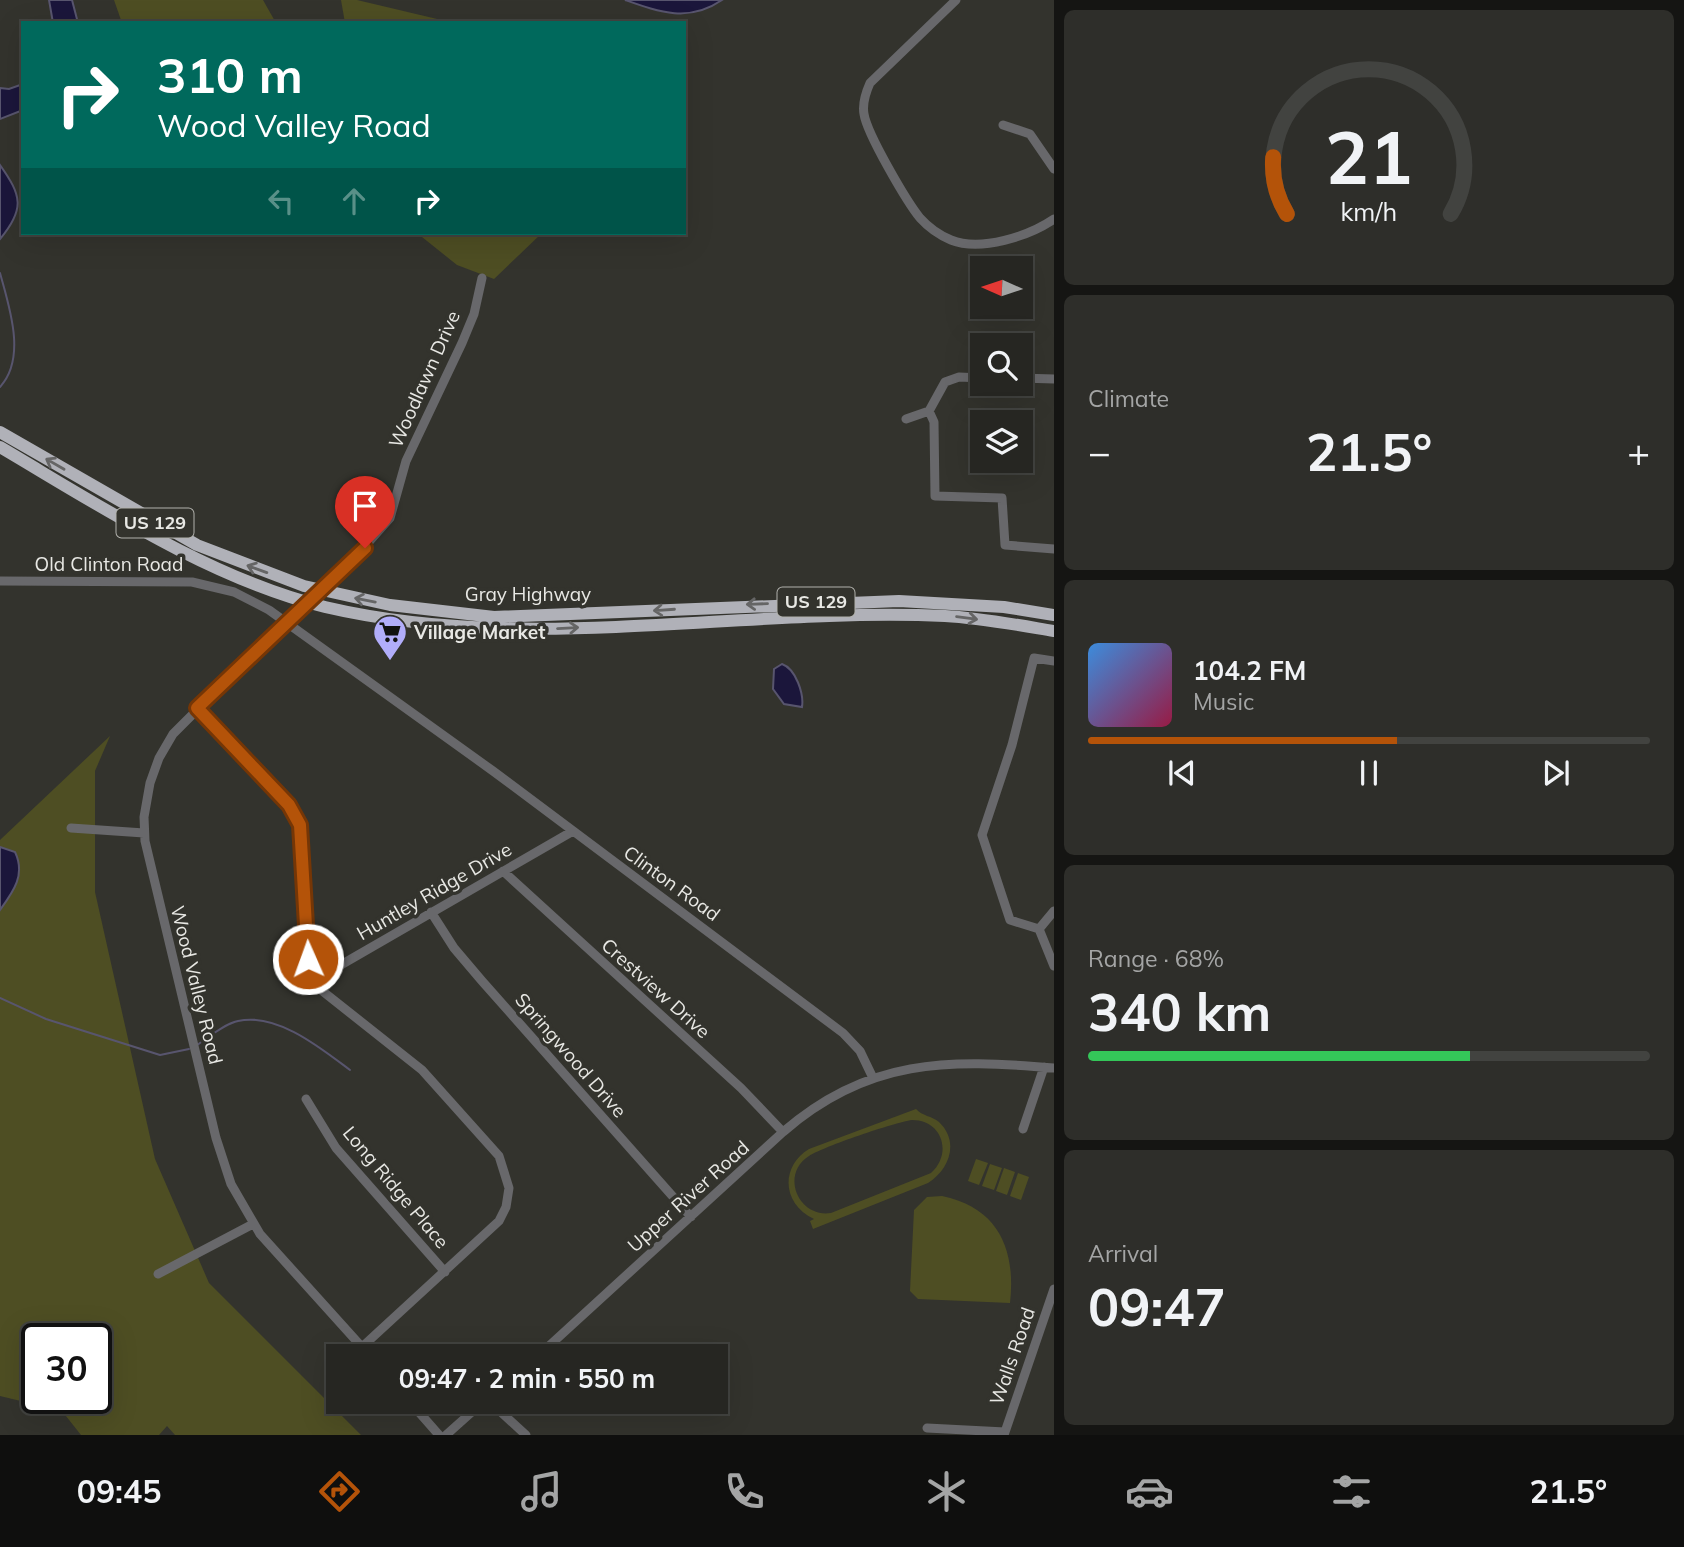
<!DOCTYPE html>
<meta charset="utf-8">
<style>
body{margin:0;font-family:Mulish,sans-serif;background:#2e2e2a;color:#f1f3f6;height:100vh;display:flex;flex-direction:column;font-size:26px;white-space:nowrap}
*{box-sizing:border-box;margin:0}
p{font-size:23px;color:#a4a5a5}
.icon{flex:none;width:38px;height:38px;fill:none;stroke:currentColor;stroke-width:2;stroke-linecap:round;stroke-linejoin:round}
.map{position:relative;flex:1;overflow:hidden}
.side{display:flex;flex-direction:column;gap:10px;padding:10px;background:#151513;width:630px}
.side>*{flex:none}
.guide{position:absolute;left:21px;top:21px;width:665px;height:214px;border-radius:0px;box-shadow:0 7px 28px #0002,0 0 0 2px #424340;background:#00695c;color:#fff;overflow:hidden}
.needle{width:46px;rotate:273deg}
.buttons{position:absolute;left:970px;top:256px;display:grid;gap:14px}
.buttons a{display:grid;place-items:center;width:63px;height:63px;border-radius:0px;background:#262622;box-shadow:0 7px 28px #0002,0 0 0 2px #424340;font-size:35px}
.speed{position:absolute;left:21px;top:1323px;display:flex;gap:14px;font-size:35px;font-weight:700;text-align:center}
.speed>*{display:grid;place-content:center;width:91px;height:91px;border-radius:50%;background:#262622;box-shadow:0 7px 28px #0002,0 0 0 2px #424340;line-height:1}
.speed .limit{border:4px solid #111;border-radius:10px;background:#fff;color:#111}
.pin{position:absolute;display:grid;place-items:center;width:60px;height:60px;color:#fff;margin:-72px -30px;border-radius:50% 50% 50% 0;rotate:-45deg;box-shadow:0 0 7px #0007}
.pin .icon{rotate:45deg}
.me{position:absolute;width:77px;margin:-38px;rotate:358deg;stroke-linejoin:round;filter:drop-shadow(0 0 5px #0008)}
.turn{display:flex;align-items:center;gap:24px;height:147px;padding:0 21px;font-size:32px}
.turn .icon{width:91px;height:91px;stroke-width:2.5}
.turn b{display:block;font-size:49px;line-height:60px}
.lanes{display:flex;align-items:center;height:66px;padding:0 21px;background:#0003;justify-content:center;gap:35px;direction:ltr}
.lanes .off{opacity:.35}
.big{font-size:52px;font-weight:700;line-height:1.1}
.side .card{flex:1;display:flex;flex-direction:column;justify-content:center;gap:10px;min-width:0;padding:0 24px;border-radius:10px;background:#2e2e2a}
.side .dial{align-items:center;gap:0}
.dial svg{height:182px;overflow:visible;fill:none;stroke:#424340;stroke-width:7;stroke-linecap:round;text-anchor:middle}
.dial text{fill:#f1f3f6;stroke:none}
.song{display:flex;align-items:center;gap:21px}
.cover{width:84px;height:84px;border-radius:10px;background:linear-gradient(135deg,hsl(210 70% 55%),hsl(340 70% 35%))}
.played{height:7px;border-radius:4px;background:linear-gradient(90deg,#b45309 55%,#424340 55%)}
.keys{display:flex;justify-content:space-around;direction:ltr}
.heat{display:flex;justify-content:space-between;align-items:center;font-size:38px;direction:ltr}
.charge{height:10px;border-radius:5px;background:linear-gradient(90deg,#34c759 68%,#424340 0)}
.trip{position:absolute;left:326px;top:1344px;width:402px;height:70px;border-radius:0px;background:#262622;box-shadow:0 7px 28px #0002,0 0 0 2px #424340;font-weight:700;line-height:70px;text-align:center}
.tab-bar{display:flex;height:112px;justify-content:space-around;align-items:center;background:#0f0f0e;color:#a4a5a5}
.tab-bar .icon{width:49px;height:49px}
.tab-bar .selected{color:#b45309}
.tab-bar b{font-size:32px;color:#f1f3f6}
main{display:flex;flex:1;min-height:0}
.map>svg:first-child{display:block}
.green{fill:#4e4e23;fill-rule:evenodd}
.water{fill:#1b163b;stroke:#58556e;stroke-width:2}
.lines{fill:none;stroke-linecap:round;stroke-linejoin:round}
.stream{stroke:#58556e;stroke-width:2}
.minor{stroke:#68686b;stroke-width:9}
.highway{stroke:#b0b1b8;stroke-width:12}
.oneway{stroke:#656565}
.route-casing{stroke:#753606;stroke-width:18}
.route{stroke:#b45309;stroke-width:12}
.labels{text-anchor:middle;stroke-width:7;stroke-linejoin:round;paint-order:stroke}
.shield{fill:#33332d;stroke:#b2b2ad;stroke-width:2}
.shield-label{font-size:18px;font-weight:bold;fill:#e8e8e4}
.street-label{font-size:19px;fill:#e8e8e4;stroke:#33332d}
.poi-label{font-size:19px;font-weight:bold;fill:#e8e8e4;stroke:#33332d;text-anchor:start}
</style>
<main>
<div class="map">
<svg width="1054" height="1435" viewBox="0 0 1054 1435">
<rect width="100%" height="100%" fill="#33332d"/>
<path class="green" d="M114,0H263L276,23H122Z
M341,0H357L454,23H345Z
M417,233H542L494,279L457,265Z
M110,736L95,771V892L155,1159L209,1283L361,1435H175L167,1426L159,1435H81L62,1411L0,1396V840ZM37,1339H96V1398H37Z
M916,1109C922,1116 932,1116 939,1122C960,1142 949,1170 928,1183L813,1229L810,1221L814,1219C782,1204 780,1167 809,1149ZM912,1120C942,1120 953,1153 931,1173L831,1213C798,1218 780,1174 809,1156C825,1146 893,1123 912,1120Z
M976,1159L988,1163L979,1185L968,1181Z
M990,1164L1002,1168L994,1190L982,1186Z
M1004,1168L1015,1172L1007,1195L996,1191Z
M1018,1173L1029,1177L1021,1200L1010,1196Z
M942,1196C999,1208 1016,1250 1010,1303L918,1299L910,1291L914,1210L927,1197Z"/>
<path class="water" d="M49,0H72L78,23H53Z
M625,0H722C689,23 659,12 625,0Z
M23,84V110L0,119V88L9,89Z
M0,165C22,196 25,209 0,239Z
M782,664C796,669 804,694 802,707L784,704L773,689L774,669Z
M0,847L15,852C26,875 13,892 0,910Z"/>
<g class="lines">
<path class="stream" d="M0,273C9,306 27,358 0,387
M0,998L46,1019L160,1055L189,1049
M197,1045C209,1037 224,1024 238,1021C277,1012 322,1049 350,1070"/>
<path class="minor" d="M956,0L870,83C866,92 862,103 864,114C867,134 907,202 920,218C929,228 939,235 951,240C981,252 1029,236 1054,219
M1003,125L1030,134L1054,169
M1020,378L1054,379
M929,411L934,422L935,496L1002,498L1005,545L1054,549
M906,419L929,411L945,382L959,377L982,378
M0,581L192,582L234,592L269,610L493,771L843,1033L860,1051L873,1078
M1054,661L1034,658L1012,745L982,835L1010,920L1039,929L1054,966
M197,708L289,805L300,825L308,959L316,986L422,1070L499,1156L509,1188L506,1207L499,1221L362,1347
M71,828L144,833
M503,871L741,1088L783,1132
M431,912L454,948L482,981L691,1217
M1039,929L1054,911
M313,981L573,831
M306,1099L336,1148L445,1272
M1023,1129L1044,1067
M158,1274L253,1224
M370,1356L260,1234L231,1184L216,1138L145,841L144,817L150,783L159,758L173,734L306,601L336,579L390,518L406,461L462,343L474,314L482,278
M538,1356L783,1132C868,1058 948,1059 1054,1068
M410,1402L439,1435
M490,1402L526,1435
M927,1428L1005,1432
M446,1435L483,1402
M1004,1435L1054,1289"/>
<path class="highway" d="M0,432L197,545L304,586L390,605L494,617L899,601L1004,607L1054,615
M0,447C100,506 211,579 325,607C530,655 738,607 945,616C981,618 1018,625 1054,631"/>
</g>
<defs><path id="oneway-shaft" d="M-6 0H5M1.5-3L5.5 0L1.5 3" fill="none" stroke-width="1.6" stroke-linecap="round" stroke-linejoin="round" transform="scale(1.75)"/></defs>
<g class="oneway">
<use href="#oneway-shaft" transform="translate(55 464) rotate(-150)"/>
<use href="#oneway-shaft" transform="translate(257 569) rotate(-160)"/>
<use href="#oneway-shaft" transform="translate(365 600) rotate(-169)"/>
<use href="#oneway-shaft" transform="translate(757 604) rotate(178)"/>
<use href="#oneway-shaft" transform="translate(664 610) rotate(176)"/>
<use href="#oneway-shaft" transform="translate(967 618) rotate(7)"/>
<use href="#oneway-shaft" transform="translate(568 628) rotate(-3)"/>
</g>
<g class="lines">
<g class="route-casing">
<path id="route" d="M308,959L300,825L289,805L197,708L365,548"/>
</g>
<use href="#route" class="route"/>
</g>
<defs>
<g id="supermarket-pin" transform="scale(1.75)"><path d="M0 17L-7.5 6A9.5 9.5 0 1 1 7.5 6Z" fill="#b1adfa" stroke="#33332d"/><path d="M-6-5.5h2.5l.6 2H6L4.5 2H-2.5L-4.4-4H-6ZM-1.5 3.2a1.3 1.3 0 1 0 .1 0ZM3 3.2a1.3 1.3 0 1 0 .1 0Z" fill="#111"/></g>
</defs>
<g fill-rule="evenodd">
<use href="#supermarket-pin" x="390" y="632"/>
</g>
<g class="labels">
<g class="shield">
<rect x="116.5" y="508.5" width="77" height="29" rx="5"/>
<rect x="777.5" y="587.5" width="77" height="29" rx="5"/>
</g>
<g class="shield-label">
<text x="155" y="529">US 129</text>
<text x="816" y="608">US 129</text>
</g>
<g class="street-label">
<text transform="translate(424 379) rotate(-66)" y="7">Woodlawn Drive</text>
<text x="109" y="571">Old Clinton Road</text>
<text x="528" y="601">Gray Highway</text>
<text transform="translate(672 883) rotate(36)" y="7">Clinton Road</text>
<text transform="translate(434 891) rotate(-30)" y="7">Huntley Ridge Drive</text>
<text transform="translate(197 985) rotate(76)" y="7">Wood Valley Road</text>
<text transform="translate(656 988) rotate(42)" y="7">Crestview Drive</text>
<text transform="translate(571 1055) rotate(49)" y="7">Springwood Drive</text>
<text transform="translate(396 1187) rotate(50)" y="7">Long Ridge Place</text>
<text transform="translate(688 1196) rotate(-42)" y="7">Upper River Road</text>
<text transform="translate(1012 1356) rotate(-71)" y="7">Walls Road</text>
</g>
<g class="poi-label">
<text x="414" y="639">Village Market</text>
</g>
</g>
</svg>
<div class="buttons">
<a><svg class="needle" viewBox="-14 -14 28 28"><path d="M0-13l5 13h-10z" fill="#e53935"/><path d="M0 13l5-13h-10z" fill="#a4a5a5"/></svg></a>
<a><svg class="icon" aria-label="search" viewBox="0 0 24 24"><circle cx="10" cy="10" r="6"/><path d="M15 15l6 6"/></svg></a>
<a><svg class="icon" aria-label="layers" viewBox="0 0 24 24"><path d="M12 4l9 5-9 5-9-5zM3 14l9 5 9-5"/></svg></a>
</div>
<div class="speed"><div class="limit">30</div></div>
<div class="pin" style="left:365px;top:548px;background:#d93025"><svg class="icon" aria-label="arrive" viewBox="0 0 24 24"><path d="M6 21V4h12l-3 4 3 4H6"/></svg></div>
<svg class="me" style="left:308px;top:959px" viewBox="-20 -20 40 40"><circle r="17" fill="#b45309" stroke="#fff" stroke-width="3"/><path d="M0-11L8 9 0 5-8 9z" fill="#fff"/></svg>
<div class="trip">09:47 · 2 min · 550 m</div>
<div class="guide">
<div class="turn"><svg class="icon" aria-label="right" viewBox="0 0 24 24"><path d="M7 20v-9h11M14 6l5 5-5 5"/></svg><div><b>310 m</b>Wood Valley Road</div></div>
<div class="lanes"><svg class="icon off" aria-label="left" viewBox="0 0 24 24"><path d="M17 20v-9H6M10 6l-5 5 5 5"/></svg><svg class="icon off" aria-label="ahead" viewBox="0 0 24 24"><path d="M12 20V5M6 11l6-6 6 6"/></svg><svg class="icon" aria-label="right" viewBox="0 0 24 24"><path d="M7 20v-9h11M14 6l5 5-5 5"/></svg></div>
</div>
</div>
<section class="side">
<div class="card dial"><svg viewBox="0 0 100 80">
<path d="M14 69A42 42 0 1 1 86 69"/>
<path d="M14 69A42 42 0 0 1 8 44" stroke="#b45309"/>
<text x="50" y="56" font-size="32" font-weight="700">21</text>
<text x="50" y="72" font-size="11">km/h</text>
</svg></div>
<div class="card"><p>Climate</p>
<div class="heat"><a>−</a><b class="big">21.5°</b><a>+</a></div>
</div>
<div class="card">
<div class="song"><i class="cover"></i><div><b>104.2 FM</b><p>Music</p></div></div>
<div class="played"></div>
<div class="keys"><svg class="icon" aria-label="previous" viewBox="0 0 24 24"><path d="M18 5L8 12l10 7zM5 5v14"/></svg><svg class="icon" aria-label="pause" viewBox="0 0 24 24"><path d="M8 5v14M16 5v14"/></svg><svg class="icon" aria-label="next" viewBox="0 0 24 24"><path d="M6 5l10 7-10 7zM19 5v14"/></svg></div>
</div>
<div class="card"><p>Range · 68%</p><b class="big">340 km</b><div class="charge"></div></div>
<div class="card"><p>Arrival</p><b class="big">09:47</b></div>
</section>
</main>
<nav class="tab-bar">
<b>09:45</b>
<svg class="icon selected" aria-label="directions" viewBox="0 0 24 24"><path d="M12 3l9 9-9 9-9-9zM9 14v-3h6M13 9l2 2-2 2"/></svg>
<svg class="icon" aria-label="music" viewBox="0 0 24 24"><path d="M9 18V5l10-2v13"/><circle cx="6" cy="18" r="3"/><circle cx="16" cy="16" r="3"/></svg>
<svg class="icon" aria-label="phone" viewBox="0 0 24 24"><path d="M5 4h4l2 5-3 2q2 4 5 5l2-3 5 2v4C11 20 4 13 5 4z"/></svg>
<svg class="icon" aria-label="climate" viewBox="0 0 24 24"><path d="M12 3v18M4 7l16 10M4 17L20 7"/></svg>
<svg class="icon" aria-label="car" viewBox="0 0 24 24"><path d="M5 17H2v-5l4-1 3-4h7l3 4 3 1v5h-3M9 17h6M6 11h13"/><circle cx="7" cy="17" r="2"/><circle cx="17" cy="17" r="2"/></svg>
<svg class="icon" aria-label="filters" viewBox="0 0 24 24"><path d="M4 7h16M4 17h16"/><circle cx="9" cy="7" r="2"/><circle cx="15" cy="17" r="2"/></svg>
<b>21.5°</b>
</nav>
